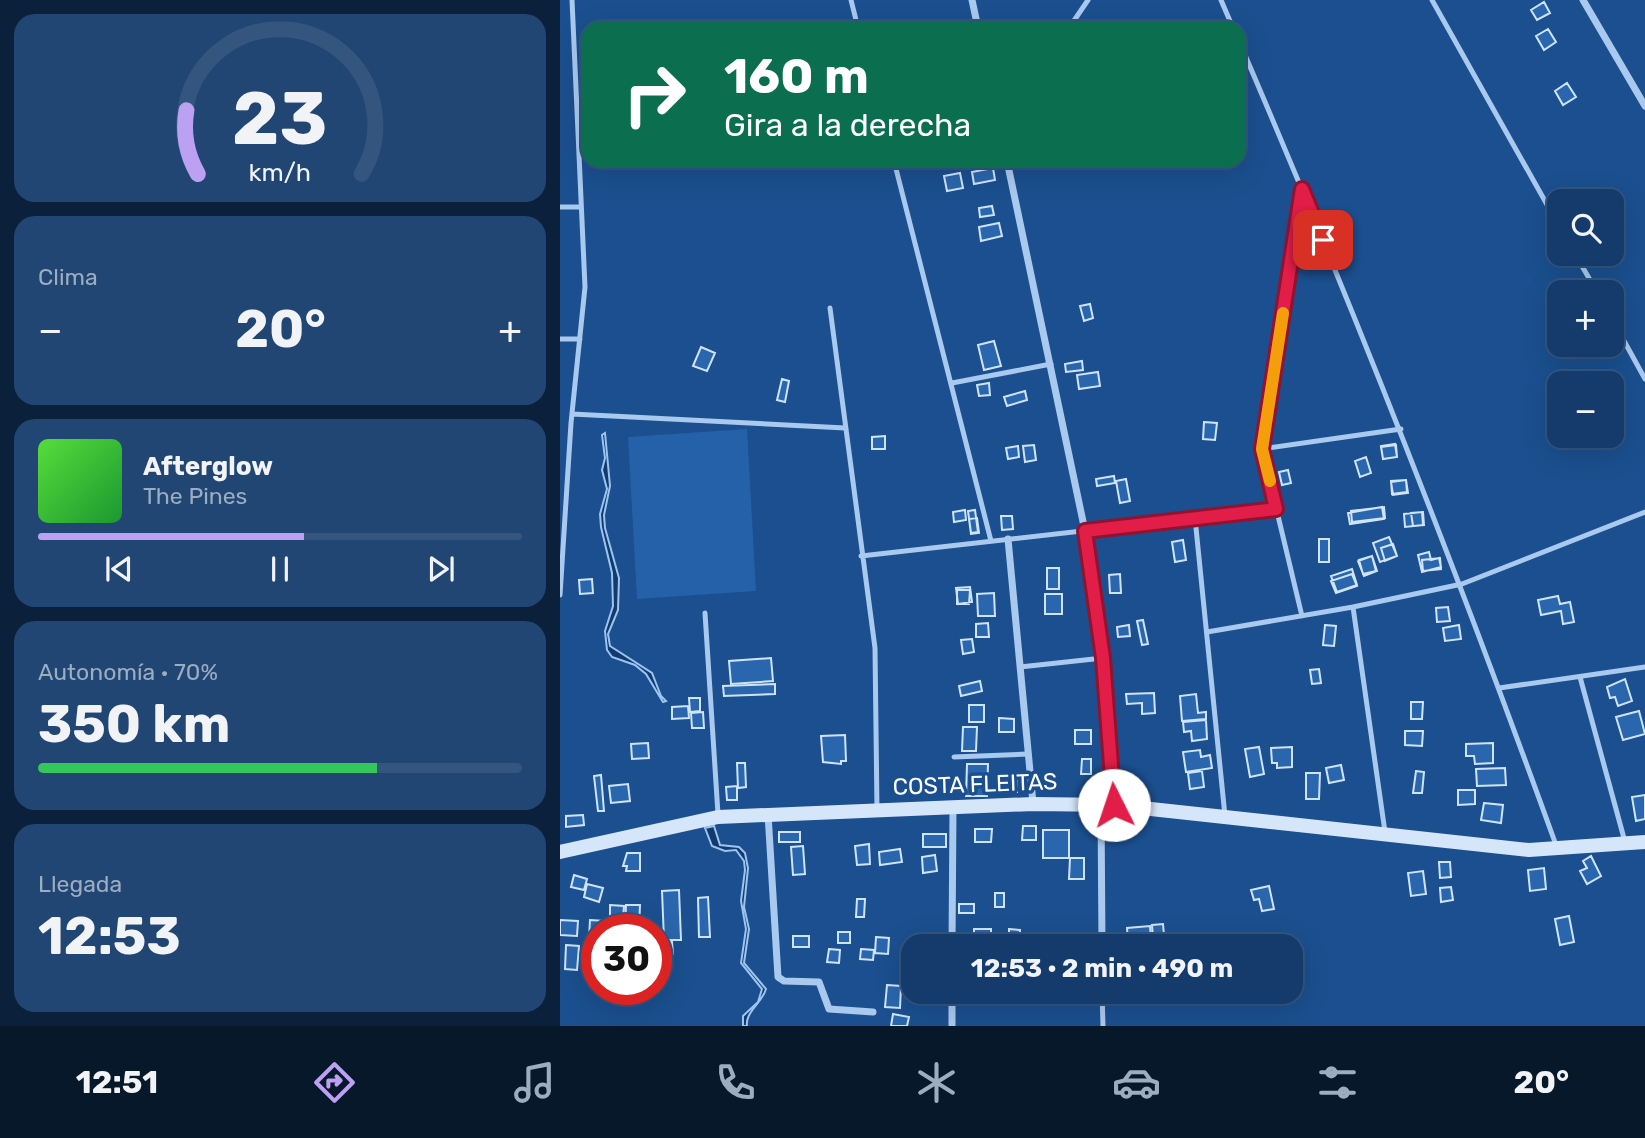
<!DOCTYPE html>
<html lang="es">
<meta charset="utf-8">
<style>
body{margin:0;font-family:Rubik,sans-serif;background:#214673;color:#f1f3f6;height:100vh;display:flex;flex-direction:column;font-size:26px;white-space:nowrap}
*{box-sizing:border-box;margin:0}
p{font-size:23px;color:#9dadc1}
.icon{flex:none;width:38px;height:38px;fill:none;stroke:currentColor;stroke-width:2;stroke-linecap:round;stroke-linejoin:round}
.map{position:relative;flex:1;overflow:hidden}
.drawer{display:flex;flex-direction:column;gap:14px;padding:14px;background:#0b203b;width:560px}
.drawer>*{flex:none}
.guide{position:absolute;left:21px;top:21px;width:665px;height:147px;border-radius:21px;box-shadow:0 7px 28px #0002,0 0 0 2px #33557e;background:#0b6e4f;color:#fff;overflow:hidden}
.controls{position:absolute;left:987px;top:189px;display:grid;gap:14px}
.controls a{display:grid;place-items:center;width:77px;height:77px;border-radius:14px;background:#143b6b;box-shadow:0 7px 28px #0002,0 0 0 2px #33557e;font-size:35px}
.speed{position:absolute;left:21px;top:914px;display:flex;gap:14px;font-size:35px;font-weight:700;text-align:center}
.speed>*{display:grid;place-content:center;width:91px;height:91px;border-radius:50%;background:#143b6b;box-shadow:0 7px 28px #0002,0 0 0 2px #33557e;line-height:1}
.speed .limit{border:10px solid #d22;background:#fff;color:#111}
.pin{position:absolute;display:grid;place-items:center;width:60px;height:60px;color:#fff;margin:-30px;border-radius:14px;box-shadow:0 4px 10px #0006}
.me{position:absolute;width:77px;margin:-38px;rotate:356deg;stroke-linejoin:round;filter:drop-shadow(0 0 5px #0008)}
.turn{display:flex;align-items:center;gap:24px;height:147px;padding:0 28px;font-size:32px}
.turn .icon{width:91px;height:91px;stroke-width:2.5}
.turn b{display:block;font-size:49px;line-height:60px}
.big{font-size:52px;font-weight:700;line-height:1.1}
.drawer .card{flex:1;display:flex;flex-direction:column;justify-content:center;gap:10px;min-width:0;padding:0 24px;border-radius:21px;background:#214673}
.drawer .dial{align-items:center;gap:0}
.dial svg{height:182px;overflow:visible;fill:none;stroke:#33557e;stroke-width:7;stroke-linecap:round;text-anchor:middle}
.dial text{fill:#f1f3f6;stroke:none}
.song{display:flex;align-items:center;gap:21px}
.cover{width:84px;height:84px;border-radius:10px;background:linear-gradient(135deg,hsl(110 70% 55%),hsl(130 70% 35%))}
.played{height:7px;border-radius:4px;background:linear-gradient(90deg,#bca0f2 55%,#33557e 55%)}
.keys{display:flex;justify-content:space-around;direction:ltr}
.heat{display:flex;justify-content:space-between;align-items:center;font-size:38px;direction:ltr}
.charge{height:10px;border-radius:5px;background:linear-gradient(90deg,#34c759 70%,#33557e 0)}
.trip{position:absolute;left:341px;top:934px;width:402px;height:70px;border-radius:21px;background:#143b6b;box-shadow:0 7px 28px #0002,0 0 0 2px #33557e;font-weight:700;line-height:70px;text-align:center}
.menu{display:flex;height:112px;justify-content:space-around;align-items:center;background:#08182b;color:#9dadc1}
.menu .icon{width:49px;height:49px}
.menu .active{color:#bca0f2}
.menu b{font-size:32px;color:#f1f3f6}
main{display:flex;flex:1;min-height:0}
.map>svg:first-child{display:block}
.green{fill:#2461a8}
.water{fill:#123a6d;stroke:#9cc4f0;stroke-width:2}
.building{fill:#2a66ad;stroke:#cfe3fa;stroke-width:2}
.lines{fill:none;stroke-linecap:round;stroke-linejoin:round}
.lane{stroke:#a9c9ee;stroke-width:5}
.street{stroke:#a9c9ee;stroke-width:7}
.secondary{stroke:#d6e6fa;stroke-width:14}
.route-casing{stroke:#92132f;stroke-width:18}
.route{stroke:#e11d48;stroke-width:12}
.slow{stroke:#f59e0b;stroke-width:12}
.labels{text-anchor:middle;stroke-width:7;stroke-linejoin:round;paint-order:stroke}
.street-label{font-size:23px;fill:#fff;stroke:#1b4f8f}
</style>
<main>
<section class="drawer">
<div class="card dial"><svg viewBox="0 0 100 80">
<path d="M14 69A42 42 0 1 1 86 69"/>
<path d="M14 69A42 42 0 0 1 9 41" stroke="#bca0f2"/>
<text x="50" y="56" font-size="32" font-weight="700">23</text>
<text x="50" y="72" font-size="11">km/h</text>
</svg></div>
<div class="card"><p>Clima</p>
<div class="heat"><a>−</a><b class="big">20°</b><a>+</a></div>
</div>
<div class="card">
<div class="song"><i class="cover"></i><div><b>Afterglow</b><p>The Pines</p></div></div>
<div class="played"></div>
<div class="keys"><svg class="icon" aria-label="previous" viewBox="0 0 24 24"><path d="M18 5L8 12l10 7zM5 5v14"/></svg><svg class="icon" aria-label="pause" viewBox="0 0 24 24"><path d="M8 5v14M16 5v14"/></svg><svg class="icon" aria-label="next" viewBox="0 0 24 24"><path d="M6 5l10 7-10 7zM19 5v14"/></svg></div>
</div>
<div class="card"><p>Autonomía · 70%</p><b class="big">350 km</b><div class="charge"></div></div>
<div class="card"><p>Llegada</p><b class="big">12:53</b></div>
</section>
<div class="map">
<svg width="1085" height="1026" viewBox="0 0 1085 1026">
<rect width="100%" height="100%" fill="#1b4f8f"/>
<path class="green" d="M187,429L196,591L77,599L68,437Z"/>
<path class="water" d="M45,433L50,486L44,515L45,528L59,578L58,610L48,634L50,646L92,673L101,696L106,701L103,702L86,674L75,665L52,657L47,650L45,631L53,606L52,573L41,527L40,514L47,489L42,470L45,458L42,435Z
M154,826L160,845L179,847L185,853L188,868L184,907L189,929L184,963L206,989C202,1003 185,1012 187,1026H183V1016L198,1002L202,989L181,963L186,929L181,901L185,870L184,861L176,850L165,851L152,846L145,828Z"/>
<path class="building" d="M984,2L990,13L977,20L971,10Z
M988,29L996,42L984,50L976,36Z
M1007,83L1016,97L1003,105L995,91Z
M433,168L435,180L414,184L412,172Z
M400,173L403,188L387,191L384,176Z
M432,206L434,215L420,217L419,208Z
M439,223L442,236L421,241L419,227Z
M530,304L533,318L524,321L520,306Z
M434,341L441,366L424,370L418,345Z
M141,347L155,353L147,371L133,366Z
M522,361L523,370L506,372L505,364Z
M538,372L540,386L519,389L517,375Z
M222,379L229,381L225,402L217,400Z
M429,383L430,395L419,396L417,385Z
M465,391L467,400L447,406L444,397Z
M644,422L657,423L655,440L643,439Z
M325,436V449H312V437Z
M835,444L837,457L823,459L821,446Z
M474,445L476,460L465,462L463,446Z
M836,445L837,457L823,459L821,447Z
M458,446L459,457L448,459L446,448Z
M806,457L811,473L800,477L795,461Z
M728,470L731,483L722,485L719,472Z
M554,476L555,483L537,486L536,479Z
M566,479L570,501L560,503L556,481Z
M846,480L848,493L833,495L831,482Z
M846,480L847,492L832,494L831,481Z
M822,507L824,519L790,524L788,513Z
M824,507L825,518L792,522L791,511Z
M405,510L406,520L394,522L393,512Z
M415,510L418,532L411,533L408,511Z
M862,512L863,525L845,527L844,514Z
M863,512L864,525L853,526L851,513Z
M441,516H452L453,529L442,530Z
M417,518L419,533L411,534L409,519Z
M829,537L837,556L820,562L813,543Z
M759,539H769V562H759Z
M623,540L626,560L615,562L612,542Z
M833,544L837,556L825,561L821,548Z
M869,552L871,560L879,558L881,567L862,572L858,555Z
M812,556L816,571L803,574L799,560Z
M812,556L817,571L804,576L798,561Z
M880,558L881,569L863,571L862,560Z
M487,568H499V589H487Z
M792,569L797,585L777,592L771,576Z
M560,574L561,593H550L549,575Z
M792,574L797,586L776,593L771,581Z
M32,579L33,593L20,594L19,580Z
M410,587L412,602L398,604L396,588Z
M397,590H410L409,604H397Z
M434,593L435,616H418L417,594Z
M485,594H502V614H485Z
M998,596L1000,604L1010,602L1014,622L1003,624L1001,611L981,615L978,600Z
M888,607L890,621L877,622L876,608Z
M583,620L588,644L582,645L577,621Z
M428,623L429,637H416V624Z
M569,625L570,636L558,637L557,627Z
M765,625L776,626L774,646L763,645Z
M899,625L901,639L885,641L883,628Z
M412,639L414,652L403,654L401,640Z
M211,658L213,681L171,684L169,661Z
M759,669L761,683L752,684L750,670Z
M1065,679L1072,701L1058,706L1055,697L1050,698L1047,687Z
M420,681L422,691L401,696L399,686Z
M215,684V694L164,696L163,686Z
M594,693L595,713L582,714V703L567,704L566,694Z
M636,694L638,713L646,712V719L622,721L620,696Z
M129,698H140V711L130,712Z
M851,702H863L862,719H851Z
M409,705H424V722H409Z
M128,706L129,718L112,719V707Z
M1079,711L1085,734L1063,740L1056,717Z
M143,712L144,728H132L131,713Z
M439,718L454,719V732H439Z
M646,720L647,739L632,741L631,731L624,732L623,722Z
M403,727H417L416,751H402Z
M515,730H531V744H515Z
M845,731H863L862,746L845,745Z
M285,735L286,761H281V764L263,762L261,736Z
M88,743L89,758L72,759L71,744Z
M933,743V763L915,764L914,756H906V744Z
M699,747L704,774L690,777L685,749Z
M732,747V767L717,768V763H712L711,748Z
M640,750L641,757L650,755L652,768L626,772L623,752Z
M522,759H531V774H521Z
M177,763H185L186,787L178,788Z
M407,764H428L427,796H406Z
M781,765L784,780L769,783L766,768Z
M945,768L946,785L917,786L916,769Z
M642,771L644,787L630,789L628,773Z
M856,771L864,772L862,793H853Z
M444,773H457V792H444Z
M746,773H760L759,799H746Z
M41,775L44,811H38L34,776Z
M68,784L70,801L51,803L49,786Z
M177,786V800H167L166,787Z
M898,790H915V804L898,805Z
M1085,795V819L1076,821L1072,797Z
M924,803L943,805L941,823L921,820Z
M23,815L24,825L6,827V816Z
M463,826H476V840H462Z
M415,829H432L431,842H415Z
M483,830H509V858H483Z
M219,832H240V842H219Z
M363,834H386V847H363Z
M309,844L310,864L297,865L295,846Z
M243,846L245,874L233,875L231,847Z
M340,849L342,862L320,865L319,852Z
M67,853H80V871H66L67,866H63Z
M375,855L377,871L363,873L362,857Z
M1031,856L1041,876L1027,884L1020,871L1027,868L1023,861Z
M510,858H524V879H509Z
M879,862H890L891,877L880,878Z
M984,868L986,889L970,891L968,870Z
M863,871L866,894L851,896L848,873Z
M14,875L27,879L24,890L11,887Z
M27,884L43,888L39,902L24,897Z
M709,886L714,909L702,911L699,899L694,900L691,890Z
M891,887L893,900L881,902L880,888Z
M119,890L121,940H104L102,891Z
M435,893H444V907H435Z
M148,897L150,937H139L138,898Z
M297,899H305L304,917H296Z
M399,904H414V913H399Z
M50,905L64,906L63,917H50Z
M66,905H80L79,929H65Z
M1009,916L1014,942L1000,945L995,919Z
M0,920L18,921L17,936L0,935Z
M30,920L45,921L44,929H37L36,937H29Z
M603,924L605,946L594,947L592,925Z
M590,926L591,939L568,941L567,928Z
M414,929H431V947H414Z
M449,929L460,930L459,945H449Z
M278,932H290V943H278Z
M510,933H521V946H510Z
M521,934H537V947H521Z
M233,936H249V947H233Z
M316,937L329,938L328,954L315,953Z
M96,942H112L113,954L96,955Z
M6,945L19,946L17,970L5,969Z
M269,949L280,950L279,963L267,962Z
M301,949L314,950L313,960L300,959Z
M327,985L341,986L340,1008L325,1007Z
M333,1014L349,1017L347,1026H331Z"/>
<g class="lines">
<path class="lane" d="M291,0L298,28
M661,0L673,28
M872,0L999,226
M509,28L528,0
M679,41C793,306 898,574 996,845
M334,161L431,541
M0,207H21
M1015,254L1037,292
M270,308L315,648L317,810
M1052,319L1085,379
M0,339H20
M392,383L491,364
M12,414L285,428
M702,449L841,429
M635,518L665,816
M301,556L716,509
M0,595L11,423L25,287L12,0
M793,607L825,832
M145,613L158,814
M742,616L702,449L742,189
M647,632L793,607L902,584L1085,512
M460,667L543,658
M1020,677L1065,842
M939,688L1085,667
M394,757L468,754
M542,992L543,1026"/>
<path class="street" d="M412,0L418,28
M1023,0L1085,106
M447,161L525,531L543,658L554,804
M448,539L473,803
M541,805L542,947
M208,814L218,977L224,981L259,982L269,1009L313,1012
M392,947L393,808
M392,1026V992"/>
<path class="secondary" d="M0,852L158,817L473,804L554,805L969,850L1085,842"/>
</g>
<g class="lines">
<g class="route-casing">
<path id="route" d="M554,805L543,658L525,531L716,509L702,449L742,189L763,240"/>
</g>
<use href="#route" class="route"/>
<path class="slow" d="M710,481L702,449L723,313"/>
</g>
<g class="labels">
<g class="street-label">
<text transform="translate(415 784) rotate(-2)" y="8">COSTA FLEITAS</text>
</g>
</g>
</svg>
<div class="controls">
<a><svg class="icon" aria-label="search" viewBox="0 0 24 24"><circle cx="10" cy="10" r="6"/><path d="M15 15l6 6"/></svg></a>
<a>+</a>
<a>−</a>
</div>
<div class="speed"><div class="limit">30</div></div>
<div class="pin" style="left:763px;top:240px;background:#d93025"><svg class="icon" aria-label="arrive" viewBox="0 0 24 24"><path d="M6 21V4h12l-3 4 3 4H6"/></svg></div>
<svg class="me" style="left:554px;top:805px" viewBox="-20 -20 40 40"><circle r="19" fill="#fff"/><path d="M0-13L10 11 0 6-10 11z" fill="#e11d48"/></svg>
<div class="trip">12:53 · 2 min · 490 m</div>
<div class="guide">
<div class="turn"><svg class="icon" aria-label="right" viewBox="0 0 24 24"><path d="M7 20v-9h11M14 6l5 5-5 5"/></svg><div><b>160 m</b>Gira a la derecha</div></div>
</div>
</div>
</main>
<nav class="menu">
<b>12:51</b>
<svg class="icon active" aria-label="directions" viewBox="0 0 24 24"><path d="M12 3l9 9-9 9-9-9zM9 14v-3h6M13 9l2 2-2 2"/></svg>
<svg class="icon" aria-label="music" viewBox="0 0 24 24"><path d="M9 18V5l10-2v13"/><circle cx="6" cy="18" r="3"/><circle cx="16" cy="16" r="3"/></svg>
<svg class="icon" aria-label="phone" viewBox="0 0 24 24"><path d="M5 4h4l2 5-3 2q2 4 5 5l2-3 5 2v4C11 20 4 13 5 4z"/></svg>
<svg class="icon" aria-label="climate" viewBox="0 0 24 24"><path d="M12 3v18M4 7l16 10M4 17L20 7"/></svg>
<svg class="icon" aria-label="car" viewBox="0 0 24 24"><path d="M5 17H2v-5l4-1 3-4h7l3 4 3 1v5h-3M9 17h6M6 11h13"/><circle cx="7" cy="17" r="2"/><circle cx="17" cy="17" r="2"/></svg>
<svg class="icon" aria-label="filters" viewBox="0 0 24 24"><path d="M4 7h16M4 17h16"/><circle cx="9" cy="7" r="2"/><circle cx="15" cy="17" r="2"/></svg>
<b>20°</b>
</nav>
